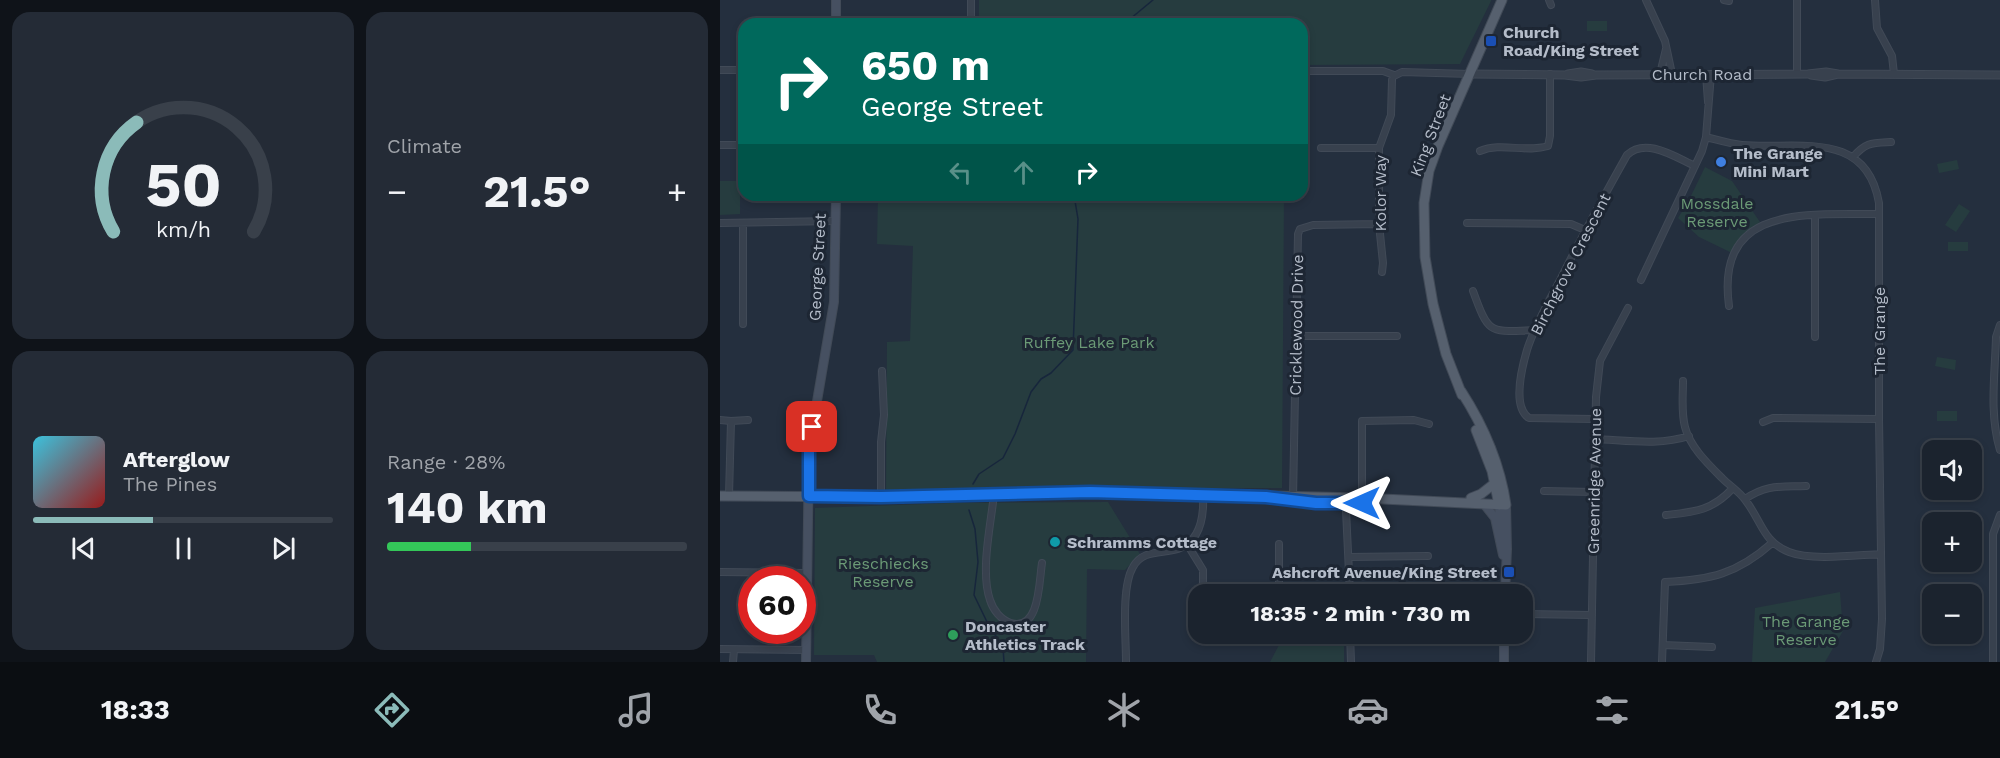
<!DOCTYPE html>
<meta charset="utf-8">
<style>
body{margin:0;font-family:"Work Sans",sans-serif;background:#242b36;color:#f1f3f6;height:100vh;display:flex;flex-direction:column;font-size:22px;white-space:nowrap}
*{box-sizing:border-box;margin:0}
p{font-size:20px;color:#a0a4aa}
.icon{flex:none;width:33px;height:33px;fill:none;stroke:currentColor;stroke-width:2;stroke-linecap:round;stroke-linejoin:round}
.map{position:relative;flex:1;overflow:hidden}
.sheet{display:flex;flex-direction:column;gap:12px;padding:12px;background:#0f1319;width:720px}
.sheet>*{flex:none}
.top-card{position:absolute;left:18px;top:18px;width:570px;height:183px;border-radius:18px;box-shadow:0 3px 9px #0003,0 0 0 2px #39404a;background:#00695c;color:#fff;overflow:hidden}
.buttons{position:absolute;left:1202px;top:440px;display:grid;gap:12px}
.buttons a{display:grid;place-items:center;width:60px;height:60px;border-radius:12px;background:#1b232e;box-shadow:0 3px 9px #0003,0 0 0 2px #39404a;font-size:30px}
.speed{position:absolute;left:18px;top:566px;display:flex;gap:12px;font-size:30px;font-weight:700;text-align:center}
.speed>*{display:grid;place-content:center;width:78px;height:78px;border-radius:50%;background:#1b232e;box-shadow:0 3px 9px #0003,0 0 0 2px #39404a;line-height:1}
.speed .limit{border:9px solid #d22;background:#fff;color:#111}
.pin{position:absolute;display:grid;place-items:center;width:51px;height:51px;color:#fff;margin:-26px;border-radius:12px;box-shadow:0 3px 9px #0006}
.me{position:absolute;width:66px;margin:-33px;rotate:270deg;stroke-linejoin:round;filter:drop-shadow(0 0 4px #0008)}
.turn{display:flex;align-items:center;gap:21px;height:126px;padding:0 24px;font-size:27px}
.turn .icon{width:78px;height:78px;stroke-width:2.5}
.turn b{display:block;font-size:42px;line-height:51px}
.lanes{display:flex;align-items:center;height:57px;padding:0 24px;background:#0003;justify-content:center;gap:30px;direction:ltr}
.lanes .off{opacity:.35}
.big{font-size:45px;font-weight:700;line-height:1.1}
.sheet .widget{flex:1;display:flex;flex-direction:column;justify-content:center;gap:9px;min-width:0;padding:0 21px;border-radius:18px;background:#242b36}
.sheet .dial{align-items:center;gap:0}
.dial svg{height:156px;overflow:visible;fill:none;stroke:#39404a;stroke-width:7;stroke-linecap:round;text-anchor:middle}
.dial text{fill:#f1f3f6;stroke:none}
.song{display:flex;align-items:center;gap:18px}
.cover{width:72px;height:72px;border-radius:9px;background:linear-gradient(135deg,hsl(190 70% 55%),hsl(0 70% 35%))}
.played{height:6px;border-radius:3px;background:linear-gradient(90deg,#8bbbb9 40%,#39404a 40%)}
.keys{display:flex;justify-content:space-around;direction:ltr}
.heat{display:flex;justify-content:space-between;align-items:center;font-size:33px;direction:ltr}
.charge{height:9px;border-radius:4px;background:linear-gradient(90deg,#34c759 28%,#39404a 0)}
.sheet .tiles{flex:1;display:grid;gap:12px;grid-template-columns:repeat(2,1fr)}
.trip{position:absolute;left:468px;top:584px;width:345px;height:60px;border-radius:18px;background:#1b232e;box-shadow:0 3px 9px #0003,0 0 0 2px #39404a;font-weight:700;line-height:60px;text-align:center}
.tab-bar{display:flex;height:96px;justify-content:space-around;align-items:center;background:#0b0e12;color:#a0a4aa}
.tab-bar .icon{width:42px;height:42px}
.tab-bar .selected{color:#8bbbb9}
.tab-bar b{font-size:27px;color:#f1f3f6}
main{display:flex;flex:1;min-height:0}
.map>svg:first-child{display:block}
.green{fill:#263c3f}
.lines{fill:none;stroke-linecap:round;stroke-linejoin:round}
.stream{stroke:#17263c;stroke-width:1.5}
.minor-casing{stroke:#414a57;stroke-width:8}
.tertiary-casing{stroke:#414a57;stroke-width:9}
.secondary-casing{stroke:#414a57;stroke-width:10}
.primary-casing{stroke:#414a57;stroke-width:11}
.minor{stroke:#38414e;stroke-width:6}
.tertiary{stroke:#38414e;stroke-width:7}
.secondary{stroke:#465061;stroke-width:8}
.primary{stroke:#56606e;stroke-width:9}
.route-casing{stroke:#114b97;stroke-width:15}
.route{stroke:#1a73e8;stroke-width:10}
.transit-dot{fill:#1a4fb4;stroke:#1d2633;stroke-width:2}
.shop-dot{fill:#3f7fe0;stroke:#1d2633;stroke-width:2}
.culture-dot{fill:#0f9aa8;stroke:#1d2633;stroke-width:2}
.leisure-dot{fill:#2e9e5b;stroke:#1d2633;stroke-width:2}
.labels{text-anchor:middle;stroke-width:6;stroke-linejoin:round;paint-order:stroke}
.poi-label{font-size:16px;font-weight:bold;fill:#b4bcc9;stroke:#1d2633;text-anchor:start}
.street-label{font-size:16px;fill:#b4bcc9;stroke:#1d2633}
.park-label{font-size:16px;fill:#6b9a76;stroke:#1d2633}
</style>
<main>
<section class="sheet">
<div class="tiles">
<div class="widget dial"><svg viewBox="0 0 100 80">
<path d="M14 69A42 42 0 1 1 86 69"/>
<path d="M14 69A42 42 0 0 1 26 13" stroke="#8bbbb9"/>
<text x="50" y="56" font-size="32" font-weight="700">50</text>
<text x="50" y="72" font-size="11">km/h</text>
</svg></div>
<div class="widget"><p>Climate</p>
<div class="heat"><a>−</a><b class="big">21.5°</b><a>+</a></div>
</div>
<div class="widget">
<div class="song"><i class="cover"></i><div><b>Afterglow</b><p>The Pines</p></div></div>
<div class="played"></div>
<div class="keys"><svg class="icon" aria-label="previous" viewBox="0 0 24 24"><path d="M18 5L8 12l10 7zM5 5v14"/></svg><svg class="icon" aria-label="pause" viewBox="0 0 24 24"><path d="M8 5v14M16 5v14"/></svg><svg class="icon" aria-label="next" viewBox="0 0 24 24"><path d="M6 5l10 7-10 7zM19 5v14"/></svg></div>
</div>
<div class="widget"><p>Range · 28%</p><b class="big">140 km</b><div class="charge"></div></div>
</div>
</section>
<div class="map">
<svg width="1280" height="662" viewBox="0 0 1280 662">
<rect width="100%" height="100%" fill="#242f3e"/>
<path class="green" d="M259,0H771V1L740,64L582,65V24H259Z
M867,21H887V31H867Z
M1237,160L1239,169L1219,173L1217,164Z
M985,167L1012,181L1040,222L1023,236L1012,253L979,237L958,218L968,202Z
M0,181H20V214L0,215Z
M158,195H564L562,488L166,490L167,342L190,341L193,246L157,244Z
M1239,204L1250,211L1236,232L1225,225Z
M1228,242H1248V251H1228Z
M1217,357L1236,360L1235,370L1215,366Z
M1217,411H1237V421H1217Z
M388,502L420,554L405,570L367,569L366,662H157L154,655H94L95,508L231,503Z
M1120,592L1123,631L1105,662H1032L1035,608Z
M568,635L599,644H624V662H550L559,645L565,642Z"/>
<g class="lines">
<path class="stream" d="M404,24L433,0
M253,484L259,474L283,458L295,434L311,392L321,379L331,373L353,350L358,219L354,195
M249,510L255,529L258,562L254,595L268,624L283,647L284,662"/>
<g class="minor-casing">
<path id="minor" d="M251,0V24
M829,0L831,5
M926,0L945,41L952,74
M1004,0L1009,1
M1155,0L1157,28L1172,56L1174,74
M0,70H24
M582,71H663L674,75
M940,74L946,49
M986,74L988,102
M1077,74V0
M674,76L682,72L750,74
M986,137C998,140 1011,144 1022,145C1076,150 1146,128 1159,203V419L1162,619L1160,649L1156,662
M0,145H24
M601,148H659
M760,151C781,142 806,153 828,146L830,136V74
M1133,157C1146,142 1152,143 1171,142
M0,223L116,221
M747,223L851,224L865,230
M662,272L663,263L659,224V148L671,115L672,80
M921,280L982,151L986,137L991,74
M753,291C769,335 769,332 814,330
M1009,306C995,203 1088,215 1159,214
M23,324V223
M1280,325L1276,337C1275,374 1269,414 1280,450
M575,336H677
M1095,337V215
M963,381C963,396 961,412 965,427C970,447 988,464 1003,479C1010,486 1020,492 1026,501C1042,522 1043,542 1069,552C1092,561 1137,555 1161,554
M874,419L809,418C792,407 802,367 807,350C815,325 828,303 840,280C861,238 884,196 907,155C926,137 955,157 975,166
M0,420L11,421L9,496
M11,421L28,420
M1043,422L1053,418L1159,419
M874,439C905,440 939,446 969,436
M824,491L873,492
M274,494C271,524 260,571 270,600C273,610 281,620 291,623C320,632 319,581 322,563
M161,497V442L164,415L162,371
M629,498L626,510L630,594
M573,499L578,234L580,229L593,225L659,224
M1025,499C1047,484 1061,487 1086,486
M642,503V421L694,420L709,424
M946,515C974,512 992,511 1013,488
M467,544L483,570V594
M629,557L708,556
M0,572L87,573
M559,592L630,593
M559,594V544
M802,614L872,615
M483,633V637
M559,633V636
M630,633L631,662
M943,645L992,647
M0,649L86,650
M13,662L14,650
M406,662C406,637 401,587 413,567C423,549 442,554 458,549C481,541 484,515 483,495
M871,662L876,397L880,361L908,308
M942,662L945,582C990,580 1017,574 1052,543
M1273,662V534L1280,515"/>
</g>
<g class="tertiary-casing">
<path id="tertiary" d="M750,74L845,75L861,77L876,75L1088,74L1106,72L1118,74
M848,74L861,72L872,74
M1091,75L1105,77L1118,74L1280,75"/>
</g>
<g class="secondary-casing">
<path id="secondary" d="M116,0V24
M764,504L775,518L783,555
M779,505L782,539
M785,594L787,549L786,505
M86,662L89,448L114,302L116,195
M784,662V633"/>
</g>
<g class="primary-casing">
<path id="primary" d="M742,395L726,354L713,304L705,257L704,203L709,171L718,146L782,0
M756,430L772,471L779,505
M0,496L161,497L370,492L642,498L786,505C780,464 763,425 741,391
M751,498L761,494L775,483"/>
</g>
<use href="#minor" class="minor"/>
<use href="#tertiary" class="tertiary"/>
<use href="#secondary" class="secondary"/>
<use href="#primary" class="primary"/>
</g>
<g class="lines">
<g class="route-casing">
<path id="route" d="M92,427L89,448V496L161,497L370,492L546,497L596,503H642"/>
</g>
<use href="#route" class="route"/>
</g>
<g class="transit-dot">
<rect x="765" y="35" width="12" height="12" rx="3"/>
<rect x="783" y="566" width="12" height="12" rx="3"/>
</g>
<circle class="shop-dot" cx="1001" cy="162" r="6"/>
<circle class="culture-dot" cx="335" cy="542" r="6"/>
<circle class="leisure-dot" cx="233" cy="635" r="6"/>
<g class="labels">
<g class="poi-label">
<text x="783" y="38">Church<tspan x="783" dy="18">Road/King Street</tspan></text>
<text x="1013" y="159">The Grange<tspan x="1013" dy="18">Mini Mart</tspan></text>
<text x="347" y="548">Schramms Cottage</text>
<text x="777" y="578" text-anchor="end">Ashcroft Avenue/King Street</text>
<text x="245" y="632">Doncaster<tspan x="245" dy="18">Athletics Track</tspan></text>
</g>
<g class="street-label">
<text x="982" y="80">Church Road</text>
<text transform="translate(710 135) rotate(-69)" y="6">King Street</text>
<text transform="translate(660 193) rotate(-90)" y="6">Kolor Way</text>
<text transform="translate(850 264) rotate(-63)" y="6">Birchgrove Crescent</text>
<text transform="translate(97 267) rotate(-87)" y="6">George Street</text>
<text transform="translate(576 325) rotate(-89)" y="6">Cricklewood Drive</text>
<text transform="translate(1159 331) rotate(-90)" y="6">The Grange</text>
<text transform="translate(874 481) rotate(-89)" y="6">Greenridge Avenue</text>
</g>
<g class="park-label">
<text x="997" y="209">Mossdale<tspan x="997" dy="18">Reserve</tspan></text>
<text x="369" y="348">Ruffey Lake Park</text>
<text x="163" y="569">Rieschiecks<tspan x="163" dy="18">Reserve</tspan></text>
<text x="1086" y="627">The Grange<tspan x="1086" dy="18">Reserve</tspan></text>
</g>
</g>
</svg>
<div class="buttons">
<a><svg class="icon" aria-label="sound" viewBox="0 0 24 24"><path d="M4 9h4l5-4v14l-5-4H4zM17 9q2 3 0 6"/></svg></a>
<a>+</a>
<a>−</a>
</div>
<div class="speed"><div class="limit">60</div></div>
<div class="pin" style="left:92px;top:427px;background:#d93025"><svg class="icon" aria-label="arrive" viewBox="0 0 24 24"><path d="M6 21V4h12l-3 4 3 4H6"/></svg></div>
<svg class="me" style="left:642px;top:503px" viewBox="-20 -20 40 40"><path d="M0-17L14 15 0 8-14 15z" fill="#1a73e8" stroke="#fff" stroke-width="4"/></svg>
<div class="trip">18:35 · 2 min · 730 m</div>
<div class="top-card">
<div class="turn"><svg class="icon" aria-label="right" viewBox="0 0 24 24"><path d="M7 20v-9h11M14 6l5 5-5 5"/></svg><div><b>650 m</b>George Street</div></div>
<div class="lanes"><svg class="icon off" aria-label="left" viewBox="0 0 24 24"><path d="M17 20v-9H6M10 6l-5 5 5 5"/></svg><svg class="icon off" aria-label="ahead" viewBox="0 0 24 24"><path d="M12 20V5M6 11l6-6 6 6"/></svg><svg class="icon" aria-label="right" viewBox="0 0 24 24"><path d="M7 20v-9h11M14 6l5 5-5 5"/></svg></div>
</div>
</div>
</main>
<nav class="tab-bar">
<b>18:33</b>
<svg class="icon selected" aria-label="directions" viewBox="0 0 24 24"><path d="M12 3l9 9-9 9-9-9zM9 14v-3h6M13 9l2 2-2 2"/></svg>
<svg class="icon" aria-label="music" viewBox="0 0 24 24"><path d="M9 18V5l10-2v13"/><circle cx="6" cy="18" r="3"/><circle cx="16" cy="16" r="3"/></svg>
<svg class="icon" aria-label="phone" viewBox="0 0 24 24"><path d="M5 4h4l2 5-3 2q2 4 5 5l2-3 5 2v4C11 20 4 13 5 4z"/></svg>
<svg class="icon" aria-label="climate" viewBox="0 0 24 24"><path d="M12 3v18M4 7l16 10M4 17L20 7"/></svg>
<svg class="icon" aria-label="car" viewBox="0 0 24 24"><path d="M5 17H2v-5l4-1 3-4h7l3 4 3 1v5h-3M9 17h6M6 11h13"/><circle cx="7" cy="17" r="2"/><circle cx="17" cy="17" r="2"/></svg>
<svg class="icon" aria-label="filters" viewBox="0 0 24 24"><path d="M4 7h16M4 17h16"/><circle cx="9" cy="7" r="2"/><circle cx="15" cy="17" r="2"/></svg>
<b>21.5°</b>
</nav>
